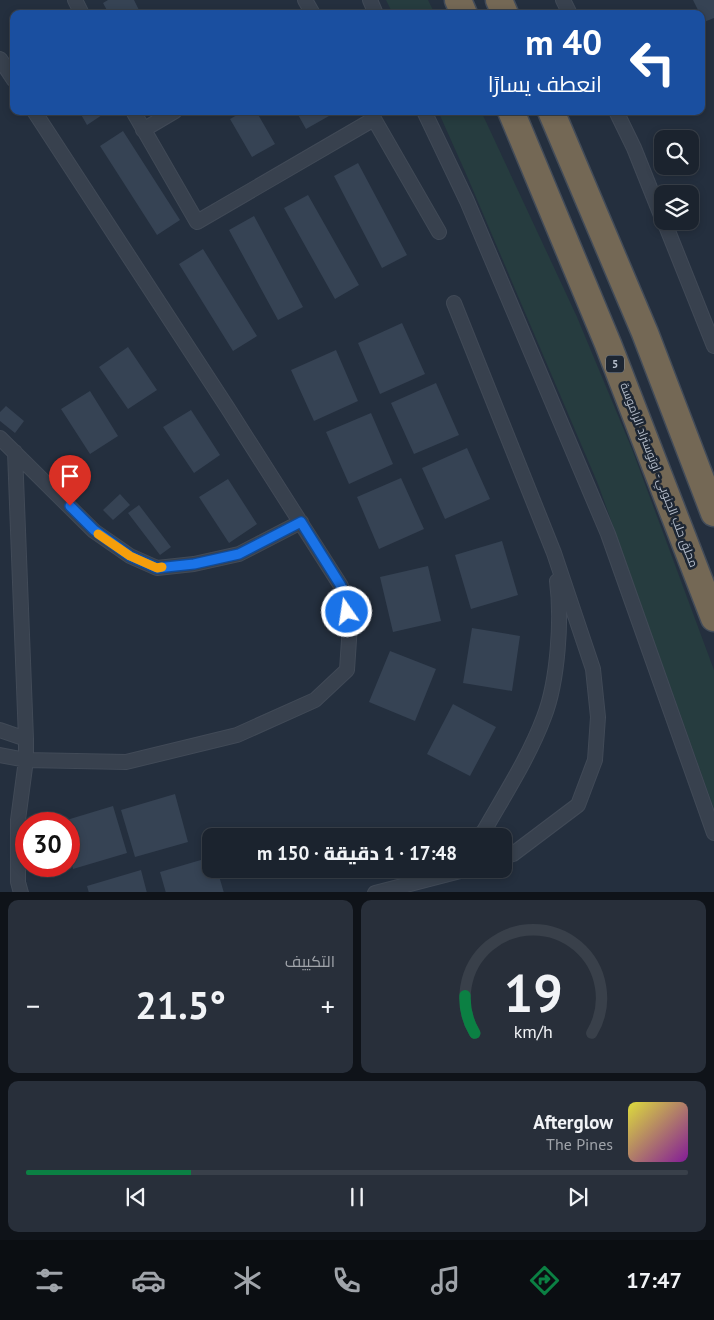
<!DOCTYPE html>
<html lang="ar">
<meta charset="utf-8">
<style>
body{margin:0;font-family:"PT Sans",Cairo,sans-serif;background:#282f3a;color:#f1f3f6;direction:rtl;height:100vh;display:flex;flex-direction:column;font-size:19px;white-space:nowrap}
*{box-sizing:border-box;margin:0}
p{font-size:16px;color:#a0a4aa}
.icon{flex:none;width:28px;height:28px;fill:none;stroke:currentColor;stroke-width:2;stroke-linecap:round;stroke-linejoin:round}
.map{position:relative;height:892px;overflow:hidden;direction:ltr}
.details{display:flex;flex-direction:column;gap:8px;padding:8px;background:#0f1319;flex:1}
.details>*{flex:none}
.hud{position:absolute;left:10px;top:10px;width:695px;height:105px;border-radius:10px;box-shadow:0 2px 8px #0003,0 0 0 1px #39404a;direction:rtl;background:#1a4fa0;color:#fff;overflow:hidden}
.controls{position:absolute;left:654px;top:130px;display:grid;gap:10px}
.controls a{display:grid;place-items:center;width:45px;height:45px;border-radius:10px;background:#1b232e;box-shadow:0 2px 8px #0003,0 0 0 1px #39404a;font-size:25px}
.speed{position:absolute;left:15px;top:812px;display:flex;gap:10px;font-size:25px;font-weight:700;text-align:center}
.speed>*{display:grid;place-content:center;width:65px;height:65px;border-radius:50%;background:#1b232e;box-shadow:0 2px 8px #0003,0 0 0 1px #39404a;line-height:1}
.speed .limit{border:8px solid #d22;background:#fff;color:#111}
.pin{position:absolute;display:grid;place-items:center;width:42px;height:42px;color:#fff;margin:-51px -21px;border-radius:50% 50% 50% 0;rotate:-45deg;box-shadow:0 0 5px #0007}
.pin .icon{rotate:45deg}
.me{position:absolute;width:55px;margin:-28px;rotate:347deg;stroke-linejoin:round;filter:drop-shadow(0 0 4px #0008)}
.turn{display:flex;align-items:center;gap:18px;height:105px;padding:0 20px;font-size:22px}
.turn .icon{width:65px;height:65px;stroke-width:2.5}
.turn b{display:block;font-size:35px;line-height:42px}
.big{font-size:38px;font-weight:800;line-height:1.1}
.details .card{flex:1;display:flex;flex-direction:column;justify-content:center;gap:8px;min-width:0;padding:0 18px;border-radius:10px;background:#282f3a}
.details .dial{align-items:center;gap:0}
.dial svg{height:130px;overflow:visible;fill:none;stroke:#39404a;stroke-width:7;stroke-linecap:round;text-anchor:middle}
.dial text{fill:#f1f3f6;stroke:none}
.song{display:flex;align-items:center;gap:15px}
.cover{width:60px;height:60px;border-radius:8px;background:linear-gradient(135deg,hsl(60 70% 55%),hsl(290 70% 35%))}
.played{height:5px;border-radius:2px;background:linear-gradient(90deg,#0b8043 25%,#39404a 25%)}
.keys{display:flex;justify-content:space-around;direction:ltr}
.heat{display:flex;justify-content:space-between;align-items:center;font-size:28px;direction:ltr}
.details .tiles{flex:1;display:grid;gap:8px;grid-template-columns:1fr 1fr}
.card:last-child{grid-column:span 2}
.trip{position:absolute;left:202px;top:828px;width:310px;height:50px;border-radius:10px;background:#1b232e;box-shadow:0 2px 8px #0003,0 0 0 1px #39404a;font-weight:800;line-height:50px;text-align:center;direction:rtl}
.tab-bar{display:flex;height:80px;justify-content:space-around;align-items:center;background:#0b0e12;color:#a0a4aa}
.tab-bar .icon{width:35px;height:35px}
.tab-bar .active{color:#0b8043}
.tab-bar b{font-size:22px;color:#f1f3f6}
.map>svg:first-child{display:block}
.green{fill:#263c3f}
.building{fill:#364354}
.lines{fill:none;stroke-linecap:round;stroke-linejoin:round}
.street-casing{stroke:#414a57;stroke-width:16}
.highway-casing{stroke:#434c59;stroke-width:29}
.street{stroke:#38414e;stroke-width:14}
.highway{stroke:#746855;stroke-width:26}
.route-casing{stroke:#114b97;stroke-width:12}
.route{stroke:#1a73e8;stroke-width:9}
.slow{stroke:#f59e0b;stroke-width:9}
.labels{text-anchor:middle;stroke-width:5;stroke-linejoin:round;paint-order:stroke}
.shield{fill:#1d2633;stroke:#878f9c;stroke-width:1}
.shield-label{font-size:11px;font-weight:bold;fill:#b4bcc9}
.street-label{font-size:12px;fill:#b4bcc9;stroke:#1d2633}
</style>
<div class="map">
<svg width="714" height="893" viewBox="0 0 714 893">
<rect width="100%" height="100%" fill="#242f3e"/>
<path class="green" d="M386,0H428L435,14H393Z
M438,111H481L577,317L632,449L714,670V809L598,484L467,176Z"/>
<path class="building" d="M108,0H134L141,14H109L103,3Z
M693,0H714V18L704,22L701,14H700Z
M79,111H108L87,125Z
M244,111H256L275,144L252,157L230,119Z
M296,111H327L329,116L306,129Z
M123,131L180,220L157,235L100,146Z
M358,163L407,255L382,268L334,176Z
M308,195L359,285L335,299L284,208Z
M254,216L303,307L278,320L229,230Z
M203,249L257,336L233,351L179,264Z
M402,323L425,374L380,394L358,343Z
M128,347L157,390L128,409L99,367Z
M336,350L358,401L314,421L291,370Z
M436,383L459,435L414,454L391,403Z
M90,391L118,436L90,454L61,409Z
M6,406L24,421L15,433L0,421V412Z
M191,410L220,455L194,473L163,427Z
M371,413L393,464L349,484L326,432Z
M467,448L490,499L445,519L422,468Z
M401,478L424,529L379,549L357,497Z
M228,479L257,524L229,543L199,497Z
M120,494L130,505L113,520L103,510Z
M139,505L171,547L160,555L128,513Z
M502,541L518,595L471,609L455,555Z
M428,566L441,621L393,632L380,577Z
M472,628L520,636L512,691L463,683Z
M390,651L436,669L415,721L369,702Z
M453,704L496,727L470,776L427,754Z
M175,794L188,842L135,857L121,810Z
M113,806L127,853L73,869L69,853V824H60V822Z
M211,857V869H217L224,893H166L160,872Z
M141,870L147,893H89L87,886Z"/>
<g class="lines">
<g class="street-casing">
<path id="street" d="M75,0L82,14
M305,0L313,14
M370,0L376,14
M563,0L570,14
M0,59L14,80
M133,111L197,222L374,119
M424,111L467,201L608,534L714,833
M616,111L634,148L662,218
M370,112L439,232
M143,130L175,111
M664,221L714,346
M454,303L554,553L593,669L598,717L595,760L578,805L513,854L504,857
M0,438L94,531L130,556L157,568L194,564L239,554L301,522
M15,452L26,739V760L18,820V882L21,893
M0,730L26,739
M0,755L26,760L126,762L237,735L315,700L347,670L350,625L341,586L227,407L34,111
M479,836L484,831C505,794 529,757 544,717C558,681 562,619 557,581
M375,893L468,869"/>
</g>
<g class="highway-casing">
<path id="highway" d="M458,0L464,14
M499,0L505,14
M511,111L608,344L714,618
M551,111L645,333L714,513"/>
</g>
<use href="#street" class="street"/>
<use href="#highway" class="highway"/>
</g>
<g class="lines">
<g class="route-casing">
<path id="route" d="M70,506L94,530L130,556L157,568L194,564L239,554L301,522L341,586L347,612"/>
</g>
<use href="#route" class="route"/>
<path class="slow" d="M98,534L130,556L157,568L162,567"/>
</g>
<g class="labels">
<rect class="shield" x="606" y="355.5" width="18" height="17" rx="4"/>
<g class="shield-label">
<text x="615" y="368">5</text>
</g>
<g class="street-label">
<text transform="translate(659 475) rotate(69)" y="4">محلق حلب الجنوبي - اوتوستراد الراموسة</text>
</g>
</g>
</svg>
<div class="controls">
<a><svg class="icon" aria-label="search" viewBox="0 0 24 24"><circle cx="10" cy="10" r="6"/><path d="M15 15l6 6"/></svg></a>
<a><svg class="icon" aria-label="layers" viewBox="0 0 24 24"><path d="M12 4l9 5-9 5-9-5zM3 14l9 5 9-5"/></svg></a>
</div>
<div class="speed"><div class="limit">30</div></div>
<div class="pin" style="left:70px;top:506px;background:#d93025"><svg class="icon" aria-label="arrive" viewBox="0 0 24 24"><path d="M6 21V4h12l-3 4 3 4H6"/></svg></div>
<svg class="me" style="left:347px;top:612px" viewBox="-20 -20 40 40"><circle r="17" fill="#1a73e8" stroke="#fff" stroke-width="3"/><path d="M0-11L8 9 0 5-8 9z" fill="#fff"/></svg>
<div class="trip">17:48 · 1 دقيقة · 150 m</div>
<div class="hud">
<div class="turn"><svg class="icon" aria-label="left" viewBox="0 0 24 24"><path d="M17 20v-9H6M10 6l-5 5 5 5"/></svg><div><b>40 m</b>انعطف يسارًا</div></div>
</div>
</div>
<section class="details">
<div class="tiles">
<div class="card dial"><svg viewBox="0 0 100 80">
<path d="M14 69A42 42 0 1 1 86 69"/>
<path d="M14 69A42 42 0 0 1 8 46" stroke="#0b8043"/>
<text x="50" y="56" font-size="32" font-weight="700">19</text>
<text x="50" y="72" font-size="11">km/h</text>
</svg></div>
<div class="card"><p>التكييف</p>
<div class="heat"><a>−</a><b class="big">21.5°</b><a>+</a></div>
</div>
<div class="card">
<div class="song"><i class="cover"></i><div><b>Afterglow</b><p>The Pines</p></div></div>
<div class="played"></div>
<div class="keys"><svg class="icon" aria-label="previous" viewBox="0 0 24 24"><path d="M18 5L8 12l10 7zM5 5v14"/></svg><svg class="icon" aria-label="pause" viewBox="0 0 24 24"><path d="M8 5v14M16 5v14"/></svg><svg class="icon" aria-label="next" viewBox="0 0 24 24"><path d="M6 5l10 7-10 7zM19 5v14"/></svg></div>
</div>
</div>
</section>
<nav class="tab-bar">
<b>17:47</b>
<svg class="icon active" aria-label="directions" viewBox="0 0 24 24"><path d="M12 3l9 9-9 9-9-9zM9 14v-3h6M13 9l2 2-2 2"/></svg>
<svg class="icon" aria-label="music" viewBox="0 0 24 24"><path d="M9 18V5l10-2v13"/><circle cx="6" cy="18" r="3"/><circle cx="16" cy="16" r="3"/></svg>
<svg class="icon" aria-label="phone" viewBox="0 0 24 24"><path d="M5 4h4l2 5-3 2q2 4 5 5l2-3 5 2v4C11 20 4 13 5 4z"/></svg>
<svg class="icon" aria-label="climate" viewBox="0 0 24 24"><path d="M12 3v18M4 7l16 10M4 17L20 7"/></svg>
<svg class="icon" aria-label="car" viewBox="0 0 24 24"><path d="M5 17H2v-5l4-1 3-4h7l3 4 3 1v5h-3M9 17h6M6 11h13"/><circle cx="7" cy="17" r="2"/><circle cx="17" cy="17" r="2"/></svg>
<svg class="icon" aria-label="filters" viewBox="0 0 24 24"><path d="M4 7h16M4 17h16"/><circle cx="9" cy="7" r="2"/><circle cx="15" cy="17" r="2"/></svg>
</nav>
